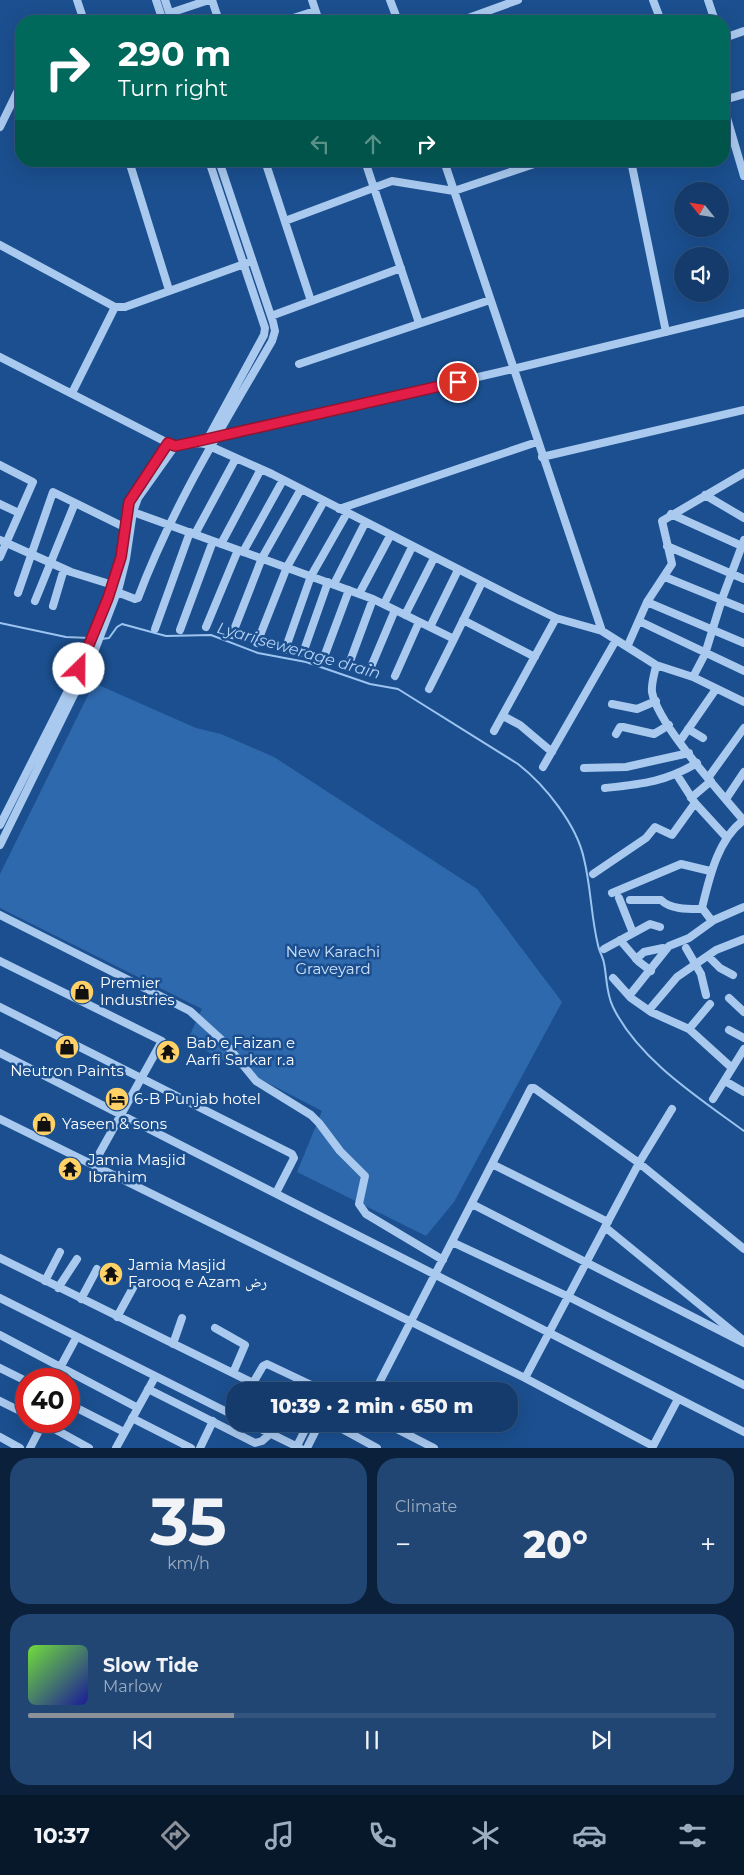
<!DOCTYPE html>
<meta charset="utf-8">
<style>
body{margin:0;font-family:Montserrat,"Noto Naskh Arabic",sans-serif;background:#214673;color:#f1f3f6;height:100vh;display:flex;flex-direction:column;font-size:19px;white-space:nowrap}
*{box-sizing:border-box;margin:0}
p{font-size:16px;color:#9dadc1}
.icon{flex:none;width:28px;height:28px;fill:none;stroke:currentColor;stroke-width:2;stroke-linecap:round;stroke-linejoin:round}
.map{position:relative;height:1448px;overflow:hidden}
.side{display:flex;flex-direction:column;gap:10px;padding:10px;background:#0b203b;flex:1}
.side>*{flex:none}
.guide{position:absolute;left:15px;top:15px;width:715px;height:152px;border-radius:20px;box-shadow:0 5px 20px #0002,0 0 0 1px #33557e;background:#00695c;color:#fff;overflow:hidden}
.needle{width:32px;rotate:300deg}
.fabs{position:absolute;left:674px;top:182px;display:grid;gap:10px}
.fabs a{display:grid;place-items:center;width:55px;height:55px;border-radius:50%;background:#143b6b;box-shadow:0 5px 20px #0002,0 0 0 1px #33557e;font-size:25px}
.speed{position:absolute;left:15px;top:1368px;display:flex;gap:10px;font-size:25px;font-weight:700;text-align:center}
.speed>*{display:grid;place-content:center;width:65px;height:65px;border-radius:50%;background:#143b6b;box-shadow:0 5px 20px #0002,0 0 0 1px #33557e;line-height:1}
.speed .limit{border:8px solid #d22;background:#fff;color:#111}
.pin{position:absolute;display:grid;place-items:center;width:42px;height:42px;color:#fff;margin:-21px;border:2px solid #fff;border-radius:50%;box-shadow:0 1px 5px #0007}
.me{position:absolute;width:55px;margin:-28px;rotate:23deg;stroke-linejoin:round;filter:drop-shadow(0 0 4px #0008)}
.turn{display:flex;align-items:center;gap:18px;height:105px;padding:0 20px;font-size:22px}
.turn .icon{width:65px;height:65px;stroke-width:2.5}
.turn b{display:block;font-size:35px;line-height:42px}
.lanes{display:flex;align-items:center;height:48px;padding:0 20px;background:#0003;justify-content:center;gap:25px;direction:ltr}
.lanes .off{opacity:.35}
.big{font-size:38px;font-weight:800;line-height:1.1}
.side .card{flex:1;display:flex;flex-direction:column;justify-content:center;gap:8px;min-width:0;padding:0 18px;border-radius:20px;background:#214673}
.side .dial{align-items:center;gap:0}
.dial b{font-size:65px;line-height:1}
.song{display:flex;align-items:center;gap:15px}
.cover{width:60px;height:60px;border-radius:8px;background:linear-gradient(135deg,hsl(100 70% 55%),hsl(240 70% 35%))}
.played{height:5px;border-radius:2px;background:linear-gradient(90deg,#8c9099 30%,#33557e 30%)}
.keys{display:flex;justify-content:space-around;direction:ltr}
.heat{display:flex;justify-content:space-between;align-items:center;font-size:28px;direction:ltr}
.side .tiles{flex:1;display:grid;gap:10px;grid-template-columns:1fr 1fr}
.card:last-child{grid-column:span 2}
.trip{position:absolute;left:226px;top:1382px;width:292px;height:50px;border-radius:20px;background:#143b6b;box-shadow:0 5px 20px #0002,0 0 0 1px #33557e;font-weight:800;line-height:50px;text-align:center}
.tab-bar{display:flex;height:80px;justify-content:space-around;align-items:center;background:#08182b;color:#9dadc1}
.tab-bar .icon{width:35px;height:35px}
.tab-bar .on{color:#8c9099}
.tab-bar b{font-size:22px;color:#f1f3f6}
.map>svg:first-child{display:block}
.green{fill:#2e69ad}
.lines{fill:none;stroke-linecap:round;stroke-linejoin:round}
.stream{stroke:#9cc4f0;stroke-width:2}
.minor{stroke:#a9c9ee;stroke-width:8}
.route-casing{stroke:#92132f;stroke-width:12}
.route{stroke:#e11d48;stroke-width:9}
.labels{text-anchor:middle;stroke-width:5;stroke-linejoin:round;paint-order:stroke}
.park-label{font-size:15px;fill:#cfe3fa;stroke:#1b4f8f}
.poi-label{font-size:15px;fill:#fff;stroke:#1b4f8f;text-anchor:start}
.water-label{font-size:16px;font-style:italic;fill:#b5d3f5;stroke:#1b4f8f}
</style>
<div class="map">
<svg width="744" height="1448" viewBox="0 0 744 1448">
<rect width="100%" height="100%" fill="#1b4f8f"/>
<path class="green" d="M94,683L196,728L221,734L274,757L477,889L562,1002L454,1202L426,1236L297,1172L322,1111L187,1041L202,1009L0,908V874Z"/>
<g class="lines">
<path class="stream" d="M0,623L66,637L89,638
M101,639L109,638L117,627L122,624L166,636L211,635L258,653L306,662L370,684L398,689L518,764C545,785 577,825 584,859C591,887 591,917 598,945C599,951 603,957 604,963C607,978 606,993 613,1007C638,1059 699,1098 744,1131"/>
<path class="minor" d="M77,0L84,21
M156,0L163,21
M165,0L172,21
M212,0L219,21
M312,0L319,21
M390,0L398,21
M653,0L661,21
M708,0L715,21
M170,13L209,0
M284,21L315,11
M460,21L518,0
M724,38L744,31
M724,100L744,94
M724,108L744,176
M0,127L21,84
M129,161L169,290
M265,161L311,301
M365,161L419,323
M444,161L602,631
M631,161L666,332
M285,221L392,181L454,191L543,161
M0,245L115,307L72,393
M115,307H125L247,263
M271,316L401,268
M0,357L168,443C180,448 192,441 205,444L272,474L517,599L556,618L602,631L656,665L693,677L744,702
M299,364L490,300
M207,440L264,335L265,328L209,161
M196,442L513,369L744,313
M542,457L744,410
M0,465L33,482L0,557
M705,495L744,518
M0,504L19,513
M339,509L537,442
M133,512L373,599L454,639L482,582
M671,514L744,547
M195,534L236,458
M0,540L71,572L116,586
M123,542L129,502L168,443
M221,544L261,469
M667,546L744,579
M243,552L283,480
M665,577L744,609
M334,584L365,523
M117,592L135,599L138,598C172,507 224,424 272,341L275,331L273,322L219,161
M18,593L53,492L128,529
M359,594L390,536
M35,601L75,503
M647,602L744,643
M384,604L412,547
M53,606L64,569
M405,615L434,558
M463,620L535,657
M639,621L744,671
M206,627L238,550
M430,627L458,570
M155,629L190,532
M180,630L213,541
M232,635L262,558L301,489
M257,643L287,567L324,501
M628,645L647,602L672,564L662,521L744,473
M285,650L311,576L347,513
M303,653L328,582
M324,657L349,590
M349,664L373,599
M656,665C655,673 651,683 652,692C658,725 721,793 744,821
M371,667L395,610
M395,676L419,622
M693,677L705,654L722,599L744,540
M429,689L454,639
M612,704L637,709L656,701
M503,716L520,725L552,752
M688,729L703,738
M494,731L556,618
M616,734L620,727H623L654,734L669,725
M680,741L716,689
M543,767L616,640
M584,768L626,767L689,753
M677,775L695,803L727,838
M708,778L744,728
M605,788C642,784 665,782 697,763
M691,798L711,781
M726,799L744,772
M0,825L84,659L108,598L122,554
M0,845L91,660L119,587L126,559L133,512L138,498L175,446
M593,874L646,838L655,827L672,835L695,803
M612,893L681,864L710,871
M619,898L633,933
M630,900H661C671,910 690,909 703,909
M0,915L190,1011L225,1043L256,1081L311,1115L319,1123L340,1151L365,1176L359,1204L366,1214L443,1260
M712,921L702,908C709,879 718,838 744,820
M620,940L638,961L651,971
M686,948L701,974L706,995
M604,949L650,924L660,927
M708,956L720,968L733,975
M636,959L644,952L663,948L665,950
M0,961L162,1041L93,1165
M613,978L631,998L651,1012L689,1029L732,1068
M629,996L669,946L689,938L714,920L744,907
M729,998L744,1012
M0,1007L292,1154L294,1158L276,1193
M649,1010L677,977L716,950L744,939
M689,1029L710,1004
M729,1030L744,1038
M0,1053L744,1432
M725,1081L744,1092
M713,1099L744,1049
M0,1119L525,1378L653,1446
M492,1164L608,1222
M472,1204L744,1343
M605,1227L743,1340
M452,1242L567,1296L744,1385
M0,1258L269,1391
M45,1281L60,1252
M58,1288L77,1259
M0,1298L235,1416
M81,1299L97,1269
M117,1317L134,1286
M215,1328L245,1345L233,1373
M0,1335L138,1408
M173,1344L182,1318
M0,1368L26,1381
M525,1378L639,1163L672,1109
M54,1379L76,1338
M253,1383L263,1366L267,1364L324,1391
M148,1389L255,1443L262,1441L271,1433
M375,1391L531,1088H534L639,1163L744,1249
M0,1401L26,1414
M69,1404L124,1432
M132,1418L191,1448
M40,1421L89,1448
M251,1424L300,1448
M333,1424L377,1448
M387,1424L434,1448
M353,1434L359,1424
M0,1437L20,1448
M30,1448L43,1423
M116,1448L155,1377
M200,1448L213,1421
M296,1448L308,1424
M307,1448L319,1424
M652,1448L678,1399"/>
</g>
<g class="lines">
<g class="route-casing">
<path id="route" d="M79,669L108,598L121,557L129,502L168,443L175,446L194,442L458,382"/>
</g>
<use href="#route" class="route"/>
</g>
<defs>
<g id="shop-disc" transform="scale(1.25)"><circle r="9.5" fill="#ffd166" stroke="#1b4f8f"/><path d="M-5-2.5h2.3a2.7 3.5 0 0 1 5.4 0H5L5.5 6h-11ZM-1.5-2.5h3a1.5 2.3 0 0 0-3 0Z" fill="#111"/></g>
<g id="temple-disc" transform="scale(1.25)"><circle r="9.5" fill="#ffd166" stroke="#1b4f8f"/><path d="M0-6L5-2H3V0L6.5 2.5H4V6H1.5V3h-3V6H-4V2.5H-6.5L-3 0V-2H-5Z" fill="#111"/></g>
<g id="hotel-disc" transform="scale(1.25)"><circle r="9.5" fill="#ffd166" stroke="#1b4f8f"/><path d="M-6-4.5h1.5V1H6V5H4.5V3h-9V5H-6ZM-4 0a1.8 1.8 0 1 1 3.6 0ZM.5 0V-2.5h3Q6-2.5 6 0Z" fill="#111"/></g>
</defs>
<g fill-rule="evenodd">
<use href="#shop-disc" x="82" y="992"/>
<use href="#shop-disc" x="67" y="1047"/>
<use href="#temple-disc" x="168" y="1052"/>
<use href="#hotel-disc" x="117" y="1099"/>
<use href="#shop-disc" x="44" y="1124"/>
<use href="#temple-disc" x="70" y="1169"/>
<use href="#temple-disc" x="111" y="1274"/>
</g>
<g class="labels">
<g class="park-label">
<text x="333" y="957">New Karachi<tspan x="333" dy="17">Graveyard</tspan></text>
</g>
<g class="poi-label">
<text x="100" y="988">Premier<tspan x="100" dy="17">Industries</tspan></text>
<text x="186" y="1048">Bab e Faizan e<tspan x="186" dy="17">Aarfi Sarkar r.a</tspan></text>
<text x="67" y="1076" text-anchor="middle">Neutron Paints</text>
<text x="134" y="1104">6-B Punjab hotel</text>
<text x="62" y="1129">Yaseen &amp; sons</text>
<text x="88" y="1165">Jamia Masjid<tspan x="88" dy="17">Ibrahim</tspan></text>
<text x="128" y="1270">Jamia Masjid<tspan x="128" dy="17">Farooq e Azam رض</tspan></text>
</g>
<g class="water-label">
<text transform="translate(299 650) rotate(16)" y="6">Lyari sewerage drain</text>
</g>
</g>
</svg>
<div class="fabs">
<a><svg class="needle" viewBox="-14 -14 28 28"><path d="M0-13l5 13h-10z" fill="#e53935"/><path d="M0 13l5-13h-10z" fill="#9dadc1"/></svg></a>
<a><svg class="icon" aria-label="sound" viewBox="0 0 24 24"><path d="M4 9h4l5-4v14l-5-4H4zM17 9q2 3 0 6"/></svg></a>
</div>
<div class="speed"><div class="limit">40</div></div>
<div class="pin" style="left:458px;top:382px;background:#d93025"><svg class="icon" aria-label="arrive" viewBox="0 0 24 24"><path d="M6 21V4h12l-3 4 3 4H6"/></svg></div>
<svg class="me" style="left:79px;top:669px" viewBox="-20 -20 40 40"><circle r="19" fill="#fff"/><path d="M0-13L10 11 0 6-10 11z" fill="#e11d48"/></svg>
<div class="trip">10:39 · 2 min · 650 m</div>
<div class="guide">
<div class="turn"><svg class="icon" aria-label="right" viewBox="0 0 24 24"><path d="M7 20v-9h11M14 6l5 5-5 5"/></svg><div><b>290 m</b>Turn right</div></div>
<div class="lanes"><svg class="icon off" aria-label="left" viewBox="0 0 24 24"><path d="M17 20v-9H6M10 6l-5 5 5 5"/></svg><svg class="icon off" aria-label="ahead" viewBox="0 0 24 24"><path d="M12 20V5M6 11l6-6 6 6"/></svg><svg class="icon" aria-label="right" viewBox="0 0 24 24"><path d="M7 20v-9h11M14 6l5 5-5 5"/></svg></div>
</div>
</div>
<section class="side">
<div class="tiles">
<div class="card dial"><b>35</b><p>km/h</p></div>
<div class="card"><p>Climate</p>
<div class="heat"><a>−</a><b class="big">20°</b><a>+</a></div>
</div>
<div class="card">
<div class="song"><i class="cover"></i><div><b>Slow Tide</b><p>Marlow</p></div></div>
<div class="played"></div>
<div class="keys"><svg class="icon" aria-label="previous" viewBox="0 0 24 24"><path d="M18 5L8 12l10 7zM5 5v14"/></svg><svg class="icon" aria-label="pause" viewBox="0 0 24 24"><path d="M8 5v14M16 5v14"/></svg><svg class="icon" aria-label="next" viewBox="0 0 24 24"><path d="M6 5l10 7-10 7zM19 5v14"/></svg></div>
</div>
</div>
</section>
<nav class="tab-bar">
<b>10:37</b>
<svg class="icon on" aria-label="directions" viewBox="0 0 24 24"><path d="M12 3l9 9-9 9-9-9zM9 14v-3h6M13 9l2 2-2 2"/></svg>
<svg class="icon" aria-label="music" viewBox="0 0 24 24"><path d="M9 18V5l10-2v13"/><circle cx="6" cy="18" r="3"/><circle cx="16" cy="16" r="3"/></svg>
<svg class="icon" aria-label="phone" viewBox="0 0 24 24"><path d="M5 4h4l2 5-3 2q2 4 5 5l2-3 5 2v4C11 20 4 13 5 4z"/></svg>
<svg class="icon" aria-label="climate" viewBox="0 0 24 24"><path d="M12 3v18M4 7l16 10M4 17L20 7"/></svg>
<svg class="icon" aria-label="car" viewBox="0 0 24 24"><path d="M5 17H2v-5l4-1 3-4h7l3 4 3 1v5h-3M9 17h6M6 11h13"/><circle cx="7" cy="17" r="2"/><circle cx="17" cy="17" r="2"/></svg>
<svg class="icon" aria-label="filters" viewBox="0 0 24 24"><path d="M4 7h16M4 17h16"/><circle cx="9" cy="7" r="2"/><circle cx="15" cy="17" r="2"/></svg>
</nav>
